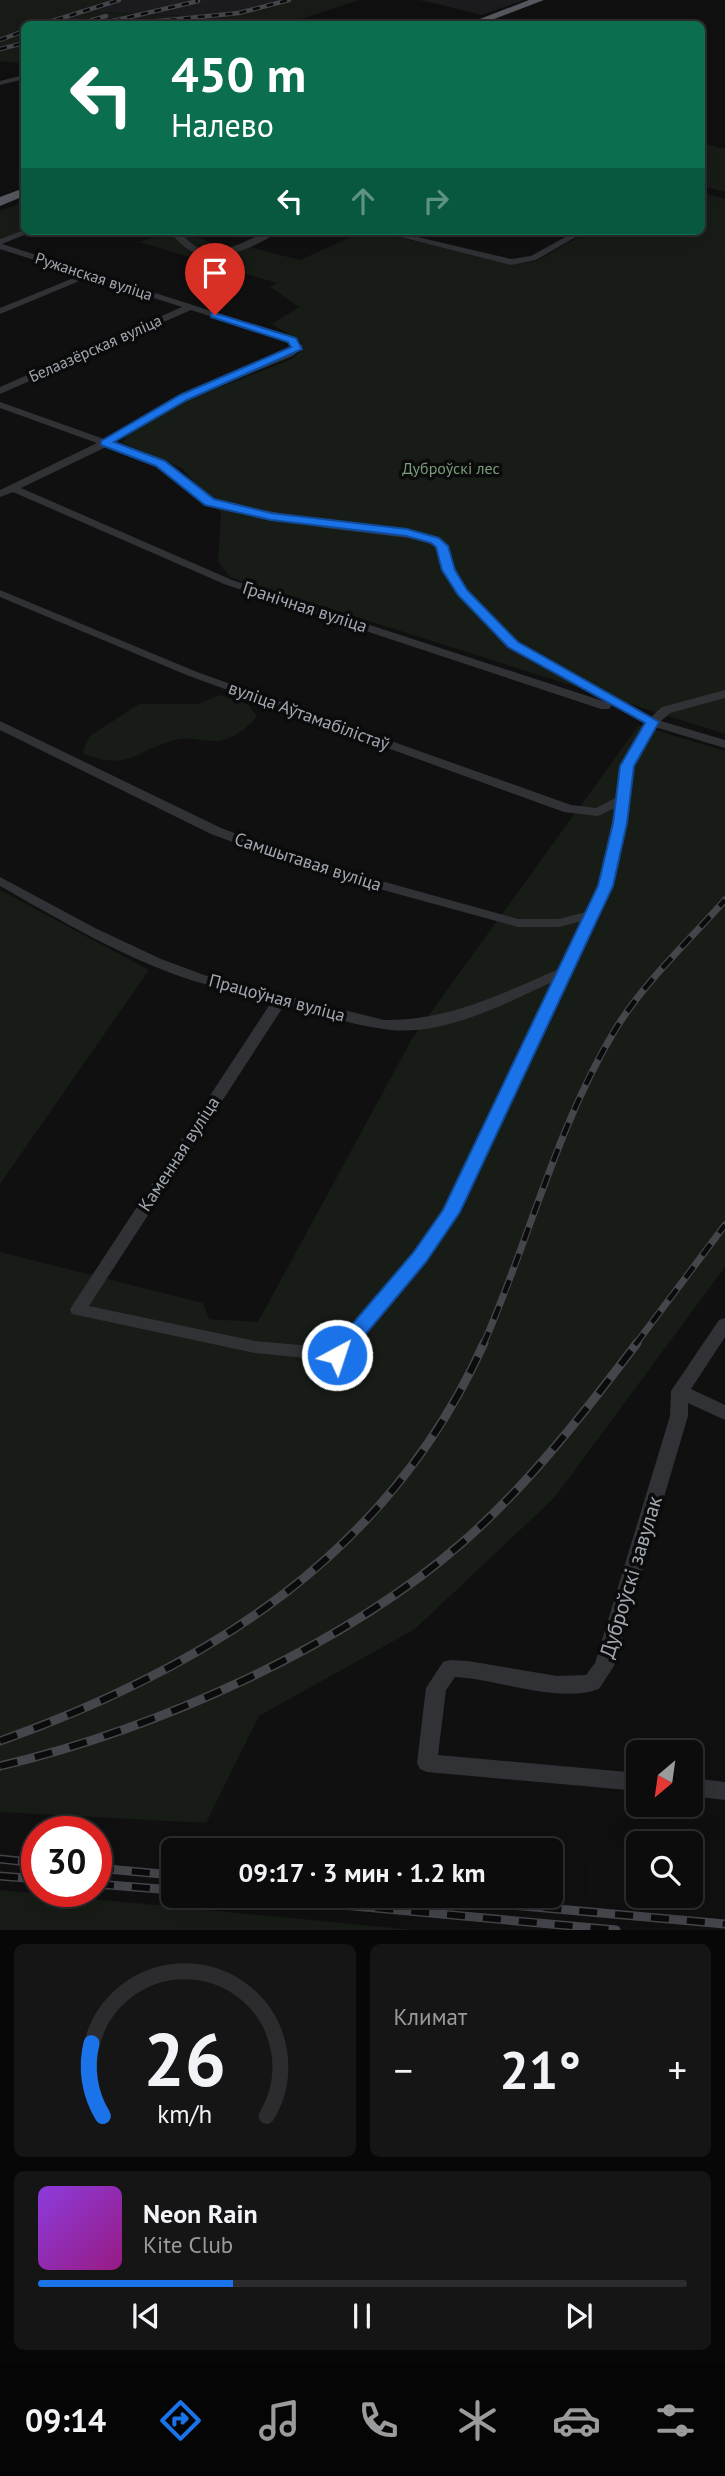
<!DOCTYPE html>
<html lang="ru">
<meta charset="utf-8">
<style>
body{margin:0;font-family:"PT Sans",sans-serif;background:#151516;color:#f1f3f6;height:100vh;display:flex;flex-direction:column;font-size:26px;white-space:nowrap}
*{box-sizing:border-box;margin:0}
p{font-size:23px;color:#9a9b9d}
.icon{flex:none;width:38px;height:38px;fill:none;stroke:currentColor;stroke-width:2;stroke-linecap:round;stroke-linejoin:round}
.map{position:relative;height:1930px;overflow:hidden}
.side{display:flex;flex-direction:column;gap:14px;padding:14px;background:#070707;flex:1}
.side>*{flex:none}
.hud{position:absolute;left:21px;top:21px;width:684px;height:214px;border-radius:10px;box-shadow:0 7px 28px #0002,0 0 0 2px #2c2c2e;background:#0b6e4f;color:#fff;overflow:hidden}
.needle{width:46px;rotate:209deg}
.controls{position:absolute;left:626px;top:1740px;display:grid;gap:14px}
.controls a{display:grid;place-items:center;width:77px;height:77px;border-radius:10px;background:#0c0c0d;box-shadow:0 7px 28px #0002,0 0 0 2px #2c2c2e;font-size:35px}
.speed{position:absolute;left:21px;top:1816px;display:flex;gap:14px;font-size:35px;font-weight:700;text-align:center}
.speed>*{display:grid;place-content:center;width:91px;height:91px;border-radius:50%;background:#0c0c0d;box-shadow:0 7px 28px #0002,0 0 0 2px #2c2c2e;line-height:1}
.speed .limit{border:10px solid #d22;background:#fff;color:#111}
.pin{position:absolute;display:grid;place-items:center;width:60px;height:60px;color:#fff;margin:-72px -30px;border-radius:50% 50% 50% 0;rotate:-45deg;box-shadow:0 0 7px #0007}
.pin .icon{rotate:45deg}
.me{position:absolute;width:77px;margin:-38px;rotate:40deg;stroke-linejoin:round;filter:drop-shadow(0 0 5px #0008)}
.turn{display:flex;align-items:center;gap:24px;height:147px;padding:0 35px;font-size:32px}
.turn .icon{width:91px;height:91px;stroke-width:2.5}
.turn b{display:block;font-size:49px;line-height:60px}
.lanes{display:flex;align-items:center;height:66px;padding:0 35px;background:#0003;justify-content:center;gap:35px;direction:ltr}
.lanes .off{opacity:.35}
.big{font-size:52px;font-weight:700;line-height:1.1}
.side .widget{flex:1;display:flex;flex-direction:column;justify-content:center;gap:10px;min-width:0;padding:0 24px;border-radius:10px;background:#151516}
.side .dial{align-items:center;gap:0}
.dial svg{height:182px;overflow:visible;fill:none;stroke:#2c2c2e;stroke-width:7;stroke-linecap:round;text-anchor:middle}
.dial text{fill:#f1f3f6;stroke:none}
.song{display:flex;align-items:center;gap:21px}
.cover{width:84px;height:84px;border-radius:10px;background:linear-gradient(135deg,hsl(270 70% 55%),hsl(310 70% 35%))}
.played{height:7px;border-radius:4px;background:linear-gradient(90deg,#1a73e8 30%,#2c2c2e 30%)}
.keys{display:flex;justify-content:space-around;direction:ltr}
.heat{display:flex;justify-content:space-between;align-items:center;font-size:38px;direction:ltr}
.side .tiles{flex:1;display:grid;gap:14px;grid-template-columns:1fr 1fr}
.widget:last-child{grid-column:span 2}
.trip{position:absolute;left:161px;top:1838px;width:402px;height:70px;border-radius:10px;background:#0c0c0d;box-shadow:0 7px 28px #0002,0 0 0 2px #2c2c2e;font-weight:700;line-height:70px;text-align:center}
.dock{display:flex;height:112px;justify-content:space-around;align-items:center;background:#050505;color:#9a9b9d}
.dock .icon{width:49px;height:49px}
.dock .current{color:#1a73e8}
.dock b{font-size:32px;color:#f1f3f6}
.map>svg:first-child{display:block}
.built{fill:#1c1c1e}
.green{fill:#171c17}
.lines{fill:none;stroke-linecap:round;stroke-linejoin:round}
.minor{fill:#313236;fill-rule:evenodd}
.trunk{fill:#55585e;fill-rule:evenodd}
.rail-far2-casing{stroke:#44464b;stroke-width:4.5}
.rail-far1-casing{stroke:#44464b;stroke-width:7}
.rail-casing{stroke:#44464b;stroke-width:9}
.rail-far2{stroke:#0b0b0c;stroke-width:2.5;stroke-dasharray:7;stroke-linecap:butt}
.rail-far1{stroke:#0b0b0c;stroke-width:4.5;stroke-dasharray:14;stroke-linecap:butt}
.rail{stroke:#0b0b0c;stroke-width:6;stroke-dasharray:18;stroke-linecap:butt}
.route{fill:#1a73e8;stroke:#114b97;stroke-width:2}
.labels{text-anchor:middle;stroke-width:7;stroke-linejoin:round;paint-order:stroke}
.far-street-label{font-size:16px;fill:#a1a8b2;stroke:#0b0b0c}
.far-park-label{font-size:16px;fill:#789d79;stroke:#0b0b0c}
.street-label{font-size:18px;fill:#a1a8b2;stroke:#0b0b0c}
.near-street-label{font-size:21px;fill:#a1a8b2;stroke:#0b0b0c}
</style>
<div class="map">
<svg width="725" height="1930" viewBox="0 0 725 1930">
<rect width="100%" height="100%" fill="#101011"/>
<path class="built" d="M117,0H289L239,13L200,17L82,11Z
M420,0H524L482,15Z"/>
<path class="green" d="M0,0H112L80,11L200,17L239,13L289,0H359L287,24H24V64L0,61Z
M702,143L725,149V192L702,186Z
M702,193L725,199V734L230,577L218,561L221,513L182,468L123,443L126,435L182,402L292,359L304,348L301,342L272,324L299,307L270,287L277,283L139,242C181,226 185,233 226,248L237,244L300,260L364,231H372L514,264L536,261L589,231H702Z
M24,202V230L0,239V211Z
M220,695L249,705L257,717C246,729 233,740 216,741C203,742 192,736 179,739C135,749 131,773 82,753L90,736L139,704H198Z
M639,725L725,751V1267L555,1497L415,1629L259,1716L206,1823L0,1812V1252L203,1303L209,1319L258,1322L413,1037Z
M0,890L149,970L0,1184Z
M0,1890L414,1930H0Z"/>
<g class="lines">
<path class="minor" d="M24,75V79L0,85V81Z
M24,230L34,231L2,244L290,336L303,346L293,356L186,400L113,442L164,461L213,500L325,522L431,535L446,544L453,570L467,590L517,643L651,717L662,707L725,690V698L670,713L661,721L725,740V748L655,727L633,766L626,823L612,886L573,969L574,971L570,975L459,1212L426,1262L343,1359L337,1361L255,1353L72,1314L70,1310L72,1306L272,1001C246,994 220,989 194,981C125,959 62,921 0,886V877L95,928L161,959L204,975L384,1020C448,1021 501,994 559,969L582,921L559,927H518L303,868L211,834L0,730V721L221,828L313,862L518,919H559L586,912L598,886L615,808L598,816L564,812L189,676L0,597V590L197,672L571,805L596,808L617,797L621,766L645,723L509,647L459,594L443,570L437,548L424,540L325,528L206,504L156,465L106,447L21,488L232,580L609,703L611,706L609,709H601L224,584L13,492L0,497V490L97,443L0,408V402L104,439L180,396L287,352L292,346L284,340L191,310L0,394V387L182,307L89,277L0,314V308L81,275L0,249V239ZM552,982L444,1210L414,1254L333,1348L255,1341L89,1306L285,1004C317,1013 351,1025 384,1029C441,1038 502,1005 552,982Z
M168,231H178C184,236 189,242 195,246C223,264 251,231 279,231C257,247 215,266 189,250C181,245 175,237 168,231Z
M377,231H392L511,259L531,256L576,231H586L536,260L511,265Z
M725,1318V1337L691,1389L725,1405V1420L688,1403V1416L614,1666L599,1689C557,1704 499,1679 455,1677L446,1690L438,1755L639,1773V1791L427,1772L420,1769L417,1763L426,1688L443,1662L450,1660L468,1661L557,1676L586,1675L595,1663L670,1416L671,1391L719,1320Z
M691,1778L725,1782V1800L691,1796Z"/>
<path class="trunk" d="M529,0H544L481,24H467Z
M24,188V196L0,206V197Z"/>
<g class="rail-far2-casing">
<path id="rail-far2" d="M43,24L119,0
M80,24L106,16
M100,24L198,1
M128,24L239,13L289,0
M0,40L24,31
M0,49L24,43"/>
</g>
<g class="rail-far1-casing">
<path id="rail-far1" d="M483,1345C529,1241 556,1128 615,1030C644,982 688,942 725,900
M635,1345L725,1225"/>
</g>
<g class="rail-casing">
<path id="rail" d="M0,1741C210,1666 390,1553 484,1343
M0,1766C156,1729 342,1648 463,1542C529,1484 584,1413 637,1343
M0,1859L37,1863
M96,1868L173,1875
M0,1876L37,1879
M96,1884L173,1890
M232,1895L616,1930
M400,1895L725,1924"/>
</g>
<use href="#rail-far2" class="rail-far2"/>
<use href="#rail-far1" class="rail-far1"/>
<use href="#rail" class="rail"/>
</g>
<path class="route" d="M211,312L296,338L302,349L187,400L114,442L165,461L214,499L271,513L407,529L439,538L448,546L455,570L467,590L518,642L659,722L634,766L627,823L613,886L460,1212L426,1262L344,1360L337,1362L327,1355L330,1350L413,1253L443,1210L598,886L613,823L620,766L645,723L508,647L458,595L442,570L436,547L431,543L406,536L271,520L205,505L156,466L101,445V441L180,395L291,347L288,342L211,317Z"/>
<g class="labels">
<g class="far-street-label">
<text transform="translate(94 276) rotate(18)" y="6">Ружанская вуліца</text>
<text transform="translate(95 348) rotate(-24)" y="6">Белаазёрская вуліца</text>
</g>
<g class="far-park-label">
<text x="451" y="474">Дуброўскі лес</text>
</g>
<g class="street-label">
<text transform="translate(305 607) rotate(18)" y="6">Гранічная вуліца</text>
<text transform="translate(309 716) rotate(20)" y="6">вуліца Аўтамабілістаў</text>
<text transform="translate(308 862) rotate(18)" y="6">Самшытавая вуліца</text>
<text transform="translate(277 998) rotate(15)" y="6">Працоўная вуліца</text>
<text transform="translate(179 1154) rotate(-57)" y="6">Каменная вуліца</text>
</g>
<g class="near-street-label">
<text transform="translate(631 1577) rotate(-73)" y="7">Дуброўскі завулак</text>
</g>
</g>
</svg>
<div class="controls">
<a><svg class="needle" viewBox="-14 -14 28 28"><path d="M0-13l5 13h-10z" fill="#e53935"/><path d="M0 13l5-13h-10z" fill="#9a9b9d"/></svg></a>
<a><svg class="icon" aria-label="search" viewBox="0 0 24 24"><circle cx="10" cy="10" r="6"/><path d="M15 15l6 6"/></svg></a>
</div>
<div class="speed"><div class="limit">30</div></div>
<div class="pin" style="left:215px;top:315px;background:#d93025"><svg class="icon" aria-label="arrive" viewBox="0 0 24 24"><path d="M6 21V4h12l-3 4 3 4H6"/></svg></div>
<svg class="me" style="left:337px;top:1355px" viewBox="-20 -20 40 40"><circle r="17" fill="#1a73e8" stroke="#fff" stroke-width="3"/><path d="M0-11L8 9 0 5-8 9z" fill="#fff"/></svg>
<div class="trip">09:17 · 3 мин · 1.2 km</div>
<div class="hud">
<div class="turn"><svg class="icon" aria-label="left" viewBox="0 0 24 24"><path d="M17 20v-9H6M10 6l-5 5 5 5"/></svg><div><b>450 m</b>Налево</div></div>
<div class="lanes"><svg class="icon" aria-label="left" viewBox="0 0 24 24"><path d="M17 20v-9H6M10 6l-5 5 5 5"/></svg><svg class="icon off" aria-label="ahead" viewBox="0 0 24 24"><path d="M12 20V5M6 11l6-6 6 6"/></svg><svg class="icon off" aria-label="right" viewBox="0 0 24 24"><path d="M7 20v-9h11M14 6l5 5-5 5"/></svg></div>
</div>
</div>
<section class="side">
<div class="tiles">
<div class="widget dial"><svg viewBox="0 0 100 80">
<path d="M14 69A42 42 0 1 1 86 69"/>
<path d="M14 69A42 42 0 0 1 9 37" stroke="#1a73e8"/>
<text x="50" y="56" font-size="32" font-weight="700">26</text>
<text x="50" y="72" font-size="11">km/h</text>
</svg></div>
<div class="widget"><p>Климат</p>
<div class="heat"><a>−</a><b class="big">21°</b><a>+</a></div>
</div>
<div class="widget">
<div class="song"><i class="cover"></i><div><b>Neon Rain</b><p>Kite Club</p></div></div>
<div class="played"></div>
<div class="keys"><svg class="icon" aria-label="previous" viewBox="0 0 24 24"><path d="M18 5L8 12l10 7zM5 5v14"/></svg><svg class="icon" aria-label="pause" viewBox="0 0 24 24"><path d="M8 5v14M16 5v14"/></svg><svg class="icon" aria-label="next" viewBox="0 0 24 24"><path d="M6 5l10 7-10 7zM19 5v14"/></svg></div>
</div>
</div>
</section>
<nav class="dock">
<b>09:14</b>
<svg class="icon current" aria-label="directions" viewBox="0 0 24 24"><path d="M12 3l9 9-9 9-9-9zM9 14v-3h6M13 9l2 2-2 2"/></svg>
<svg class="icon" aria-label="music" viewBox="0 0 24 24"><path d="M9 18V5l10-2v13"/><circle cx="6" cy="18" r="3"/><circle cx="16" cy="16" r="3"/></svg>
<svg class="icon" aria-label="phone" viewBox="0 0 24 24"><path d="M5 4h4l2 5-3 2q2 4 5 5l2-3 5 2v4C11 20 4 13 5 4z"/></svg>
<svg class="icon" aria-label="climate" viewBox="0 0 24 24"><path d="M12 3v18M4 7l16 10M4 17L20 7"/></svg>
<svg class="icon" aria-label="car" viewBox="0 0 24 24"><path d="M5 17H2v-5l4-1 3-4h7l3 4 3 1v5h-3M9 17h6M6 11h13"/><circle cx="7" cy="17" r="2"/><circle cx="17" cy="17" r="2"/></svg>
<svg class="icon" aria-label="filters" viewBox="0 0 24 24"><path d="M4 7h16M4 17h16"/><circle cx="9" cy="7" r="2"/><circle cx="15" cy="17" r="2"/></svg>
</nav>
